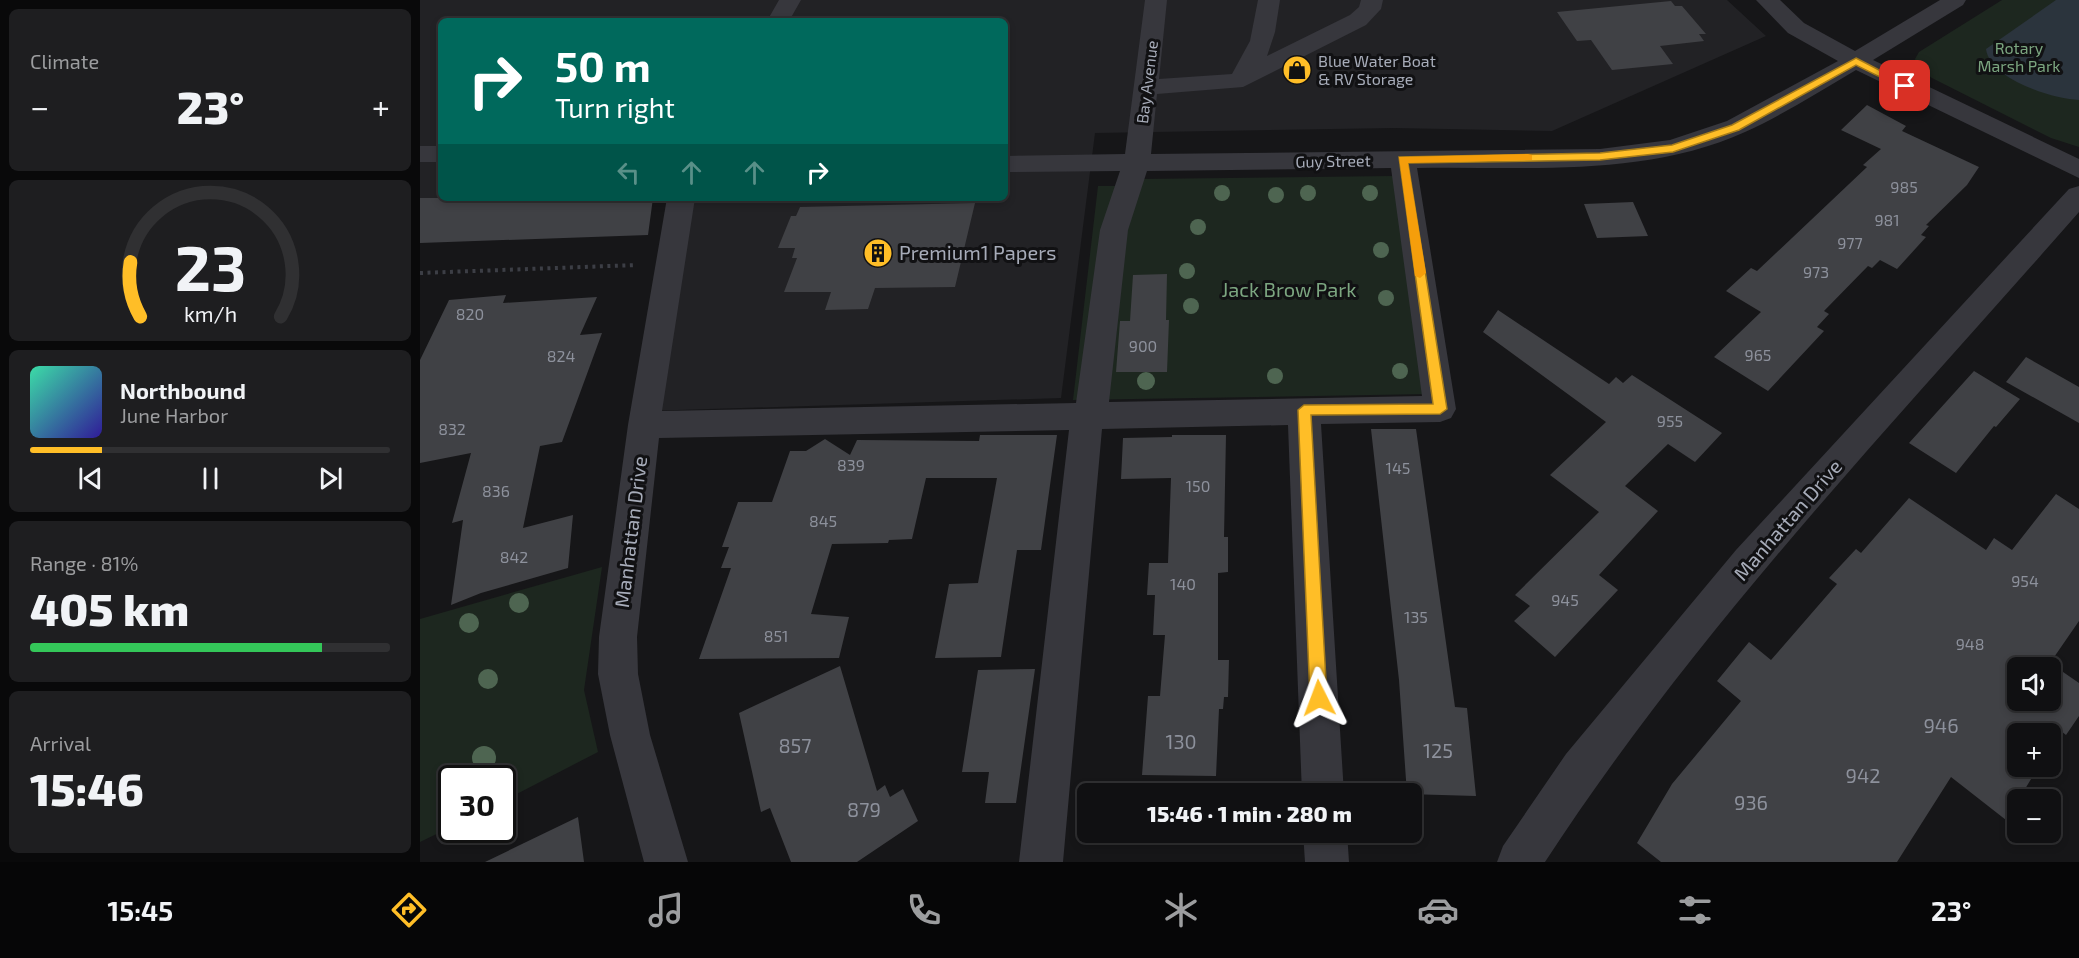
<!DOCTYPE html>
<meta charset="utf-8">
<style>
body{margin:0;font-family:"Exo 2",sans-serif;background:#1e1e20;color:#f1f3f6;height:100vh;display:flex;flex-direction:column;font-size:22px;white-space:nowrap}
*{box-sizing:border-box;margin:0}
p{font-size:20px;color:#9c9d9f}
.icon{flex:none;width:33px;height:33px;fill:none;stroke:currentColor;stroke-width:2;stroke-linecap:round;stroke-linejoin:round}
.map{position:relative;flex:1;overflow:hidden}
.details{display:flex;flex-direction:column;gap:9px;padding:9px;background:#09090a;width:420px}
.details>*{flex:none}
.top-card{position:absolute;left:18px;top:18px;width:570px;height:183px;border-radius:9px;box-shadow:0 3px 9px #0003,0 0 0 2px #303032;background:#00695c;color:#fff;overflow:hidden}
.tools{position:absolute;left:1587px;top:657px;display:grid;gap:12px}
.tools a{display:grid;place-items:center;width:54px;height:54px;border-radius:9px;background:#101012;box-shadow:0 3px 9px #0003,0 0 0 2px #303032;font-size:30px}
.speed{position:absolute;left:18px;top:765px;display:flex;gap:12px;font-size:30px;font-weight:700;text-align:center}
.speed>*{display:grid;place-content:center;width:78px;height:78px;border-radius:50%;background:#101012;box-shadow:0 3px 9px #0003,0 0 0 2px #303032;line-height:1}
.speed .limit{border:3px solid #111;border-radius:9px;background:#fff;color:#111}
.pin{position:absolute;display:grid;place-items:center;width:51px;height:51px;color:#fff;margin:-26px;border-radius:12px;box-shadow:0 3px 9px #0006}
.me{position:absolute;width:66px;margin:-33px;rotate:357deg;stroke-linejoin:round;filter:drop-shadow(0 0 4px #0008)}
.turn{display:flex;align-items:center;gap:21px;height:126px;padding:0 18px;font-size:27px}
.turn .icon{width:78px;height:78px;stroke-width:2.5}
.turn b{display:block;font-size:42px;line-height:51px}
.lanes{display:flex;align-items:center;height:57px;padding:0 18px;background:#0003;justify-content:center;gap:30px;direction:ltr}
.lanes .off{opacity:.35}
.big{font-size:45px;font-weight:800;line-height:1.1}
.details .widget{flex:1;display:flex;flex-direction:column;justify-content:center;gap:9px;min-width:0;padding:0 21px;border-radius:9px;background:#1e1e20}
.details .dial{align-items:center;gap:0}
.dial svg{height:156px;overflow:visible;fill:none;stroke:#303032;stroke-width:7;stroke-linecap:round;text-anchor:middle}
.dial text{fill:#f1f3f6;stroke:none}
.song{display:flex;align-items:center;gap:18px}
.cover{width:72px;height:72px;border-radius:9px;background:linear-gradient(135deg,hsl(160 70% 55%),hsl(250 70% 35%))}
.played{height:6px;border-radius:3px;background:linear-gradient(90deg,#ffbe27 20%,#303032 20%)}
.keys{display:flex;justify-content:space-around;direction:ltr}
.heat{display:flex;justify-content:space-between;align-items:center;font-size:33px;direction:ltr}
.charge{height:9px;border-radius:4px;background:linear-gradient(90deg,#34c759 81%,#303032 0)}
.trip{position:absolute;left:657px;top:783px;width:345px;height:60px;border-radius:9px;background:#101012;box-shadow:0 3px 9px #0003,0 0 0 2px #303032;font-weight:800;line-height:60px;text-align:center}
.dock{display:flex;height:96px;justify-content:space-around;align-items:center;background:#060607;color:#9c9d9f}
.dock .icon{width:42px;height:42px}
.dock .on{color:#ffbe27}
.dock b{font-size:27px;color:#f1f3f6}
main{display:flex;flex:1;min-height:0}
.map>svg:first-child{display:block}
.built{fill:#222225}
.green{fill:#1d271f}
.water{fill:#2b343d}
.building{fill:#404145;fill-rule:evenodd}
.lines{fill:none;stroke-linecap:round;stroke-linejoin:round}
.path{stroke:#3c3e45;stroke-width:4;stroke-dasharray:3 4.5;stroke-linecap:butt}
.minor{fill:#37373d;fill-rule:evenodd}
.tree{fill:#4e6551}
.route{fill:#ffbe27;stroke:#a67c19;stroke-width:1.5}
.slow{fill:#f59e0b}
.labels{text-anchor:middle;stroke-width:6;stroke-linejoin:round;paint-order:stroke}
.far-park-label{font-size:16px;fill:#7ca680;stroke:#111113}
.far-poi-label{font-size:16px;fill:#a7acb9;stroke:#111113;text-anchor:start}
.far-street-label{font-size:16px;fill:#a7acb9;stroke:#111113}
.number-label{font-size:16px;fill:#8d919c}
.poi-label{font-size:20px;fill:#a7acb9;stroke:#111113;text-anchor:start}
.park-label{font-size:20px;fill:#7ca680;stroke:#111113}
.street-label{font-size:20px;fill:#a7acb9;stroke:#111113}
.near-number-label{font-size:20px;fill:#8d919c}
</style>
<main>
<section class="details">
<div class="widget"><p>Climate</p>
<div class="heat"><a>−</a><b class="big">23°</b><a>+</a></div>
</div>
<div class="widget dial"><svg viewBox="0 0 100 80">
<path d="M14 69A42 42 0 1 1 86 69"/>
<path d="M14 69A42 42 0 0 1 9 41" stroke="#ffbe27"/>
<text x="50" y="56" font-size="32" font-weight="700">23</text>
<text x="50" y="72" font-size="11">km/h</text>
</svg></div>
<div class="widget">
<div class="song"><i class="cover"></i><div><b>Northbound</b><p>June Harbor</p></div></div>
<div class="played"></div>
<div class="keys"><svg class="icon" aria-label="previous" viewBox="0 0 24 24"><path d="M18 5L8 12l10 7zM5 5v14"/></svg><svg class="icon" aria-label="pause" viewBox="0 0 24 24"><path d="M8 5v14M16 5v14"/></svg><svg class="icon" aria-label="next" viewBox="0 0 24 24"><path d="M6 5l10 7-10 7zM19 5v14"/></svg></div>
</div>
<div class="widget"><p>Range · 81%</p><b class="big">405 km</b><div class="charge"></div></div>
<div class="widget"><p>Arrival</p><b class="big">15:46</b></div>
</section>
<div class="map">
<svg width="1659" height="862" viewBox="0 0 1659 862">
<rect width="100%" height="100%" fill="#161618"/>
<path class="built" d="M0,0H1307L1346,36L1132,131L974,128L675,133L641,398L227,411L261,198H585V21H21V198L0,243Z"/>
<path class="green" d="M1582,0H1659V147L1631,138L1512,78L1500,70L1495,59L1499,52Z
M973,176L1009,394L653,400L678,186H722L720,179Z
M182,567L164,690L178,752L83,801L82,778H32L31,827L0,842V619Z"/>
<path class="water" d="M1636,0H1659V100C1632,99 1570,79 1566,49Z"/>
<path class="building" d="M1251,1L1255,6H1262L1286,34H1279L1284,41L1240,46L1253,64L1192,70L1171,40L1157,41L1137,12Z
M1447,105L1486,126L1482,131L1559,167L1547,185L1506,225L1509,226L1501,235L1506,237L1477,269L1460,260L1452,268L1448,266L1404,311L1409,314L1397,327L1404,331L1348,391L1294,357L1341,312L1306,291L1331,268L1337,271L1447,167L1443,165L1461,149L1421,130Z
M0,198H233L228,235L0,243Z
M1213,202L1228,236L1177,238L1164,204Z
M555,203L535,287L455,288L448,309L405,310L411,292H364L377,258H372L375,248H358L371,216H376L380,207Z
M747,274L746,320H749L747,372H696L700,321H710L713,275Z
M86,295L83,303L177,297L160,335L182,333L142,442L120,446L103,528L153,515L148,568L61,593L31,605L43,520L32,523L51,453L0,463V360L29,300Z
M1078,310L1189,384L1196,377L1203,383L1212,375L1302,433L1275,462L1248,444L1205,486L1238,511L1179,575L1198,590L1135,657L1094,621L1110,606L1095,595L1179,512L1130,475L1186,422L1063,332Z
M1606,357L1659,387V423L1586,382Z
M1554,371L1600,399L1576,427L1574,426L1536,473L1489,443Z
M951,429H996L1035,707L1047,708L1056,796L987,794L979,680Z
M560,435H637L621,550H597L581,657L515,658L529,584L558,583L577,478H506L492,539L469,540L468,543L412,544L391,614L429,617L419,658L279,659L311,568H301L309,547H302L318,502H352L370,451H386L405,439L430,455L437,440L559,441Z
M752,435H806L804,537H808V572L798,573V660H809L808,697H804L803,709H799L796,776L722,775L728,696H740L745,635H733L735,595H727L729,563H748L751,478L701,479L703,438L752,437Z
M1636,494L1659,509V621L1630,663L1659,683V716L1646,735L1641,731L1630,748V734H1598V766H1619L1586,820L1531,777L1477,862H1241L1217,843L1252,784L1321,701L1297,681L1329,642L1351,660L1417,584L1409,578L1436,549L1441,553L1489,498L1566,550L1574,538L1592,550ZM1598,668H1630V700H1598Z
M420,666L457,791L465,785L470,797L483,789L498,821L437,862H371L350,808L341,812L319,713Z
M615,669L596,803H565L569,772H542L558,670Z
M158,817L164,862H65Z"/>
<g class="lines">
<path class="path" d="M0,273L217,265"/>
<path class="minor" d="M359,0H381L369,21H347Z
M725,0H747L739,79L812,74L830,41L838,0H860L855,32L847,56L930,15L939,7L941,0H963L961,9L946,25L823,87L737,94L731,154L1180,149L1250,140L1307,121L1418,61L1368,33L1336,0H1360L1384,23L1435,51L1520,0H1546L1543,5L1453,60L1659,159V178L1436,70C1400,91 1363,115 1325,132C1224,178 1105,166 997,168L1036,409L1031,418L1020,422L901,424L924,794H882L868,425L682,429L643,862H599L649,430L239,438L217,637L218,674L230,735L268,862H224L190,735L178,674L179,637L208,425L247,198H275L242,411L656,403L680,230L700,171L585,172V156L705,154ZM971,168L1002,396L689,402L708,230L727,171Z
M0,146H21V162H0Z
M1659,186V212C1475,422 1278,627 1125,862H1077L1083,846L1146,754L1316,550L1649,189Z
M883,832H927L929,862H885Z"/>
</g>
<g class="tree">
<circle cx="802" cy="193" r="8"/>
<circle cx="888" cy="193" r="8"/>
<circle cx="950" cy="193" r="8"/>
<circle cx="856" cy="195" r="8"/>
<circle cx="778" cy="227" r="8"/>
<circle cx="961" cy="250" r="8"/>
<circle cx="767" cy="271" r="8"/>
<circle cx="966" cy="298" r="8"/>
<circle cx="771" cy="306" r="8"/>
<circle cx="980" cy="371" r="8"/>
<circle cx="855" cy="376" r="8"/>
<circle cx="726" cy="381" r="9"/>
<circle cx="99" cy="603" r="10"/>
<circle cx="49" cy="623" r="10"/>
<circle cx="68" cy="679" r="10"/>
<circle cx="64" cy="758" r="12"/>
</g>
<path class="route" d="M1436,58L1490,86L1482,88L1436,65L1319,130L1253,152L1180,160L988,163L1027,409L1020,414L891,415L907,698L904,703L899,706L893,703L890,698L878,410L884,405L1013,404L979,157L1180,153L1252,145L1312,125Z"/>
<path class="slow" d="M1108,154L1112,155V160L988,163L1006,273L1000,278L995,276L979,157Z"/>
<defs>
<g id="shop-disc" transform="scale(1.5)"><circle r="9.5" fill="#ffbe27" stroke="#111113"/><path d="M-5-2.5h2.3a2.7 3.5 0 0 1 5.4 0H5L5.5 6h-11ZM-1.5-2.5h3a1.5 2.3 0 0 0-3 0Z" fill="#111"/></g>
<g id="building-disc" transform="scale(1.5)"><circle r="9.5" fill="#ffbe27" stroke="#111113"/><path d="M-4-6H4V6H1V3H-1V6H-4ZM-2.5-4.3h1.7v1.8h-1.7ZM.8-4.3h1.7v1.8H.8ZM-2.5-1h1.7V.8h-1.7ZM.8-1h1.7V.8H.8Z" fill="#111"/></g>
</defs>
<g fill-rule="evenodd">
<use href="#shop-disc" x="877" y="70"/>
<use href="#building-disc" x="458" y="253"/>
</g>
<g class="labels">
<g class="far-park-label">
<text x="1599" y="54">Rotary<tspan x="1599" dy="18">Marsh Park</tspan></text>
</g>
<g class="far-poi-label">
<text x="898" y="67">Blue Water Boat<tspan x="898" dy="18">&amp; RV Storage</tspan></text>
</g>
<g class="far-street-label">
<text transform="translate(727 82) rotate(-83)" y="6">Bay Avenue</text>
<text transform="translate(913 161) rotate(-1)" y="6">Guy Street</text>
</g>
<g class="number-label">
<text x="1484" y="193">985</text>
<text x="1467" y="226">981</text>
<text x="1430" y="249">977</text>
<text x="1396" y="278">973</text>
<text x="50" y="320">820</text>
<text x="723" y="352">900</text>
<text x="1338" y="361">965</text>
<text x="141" y="362">824</text>
<text x="1250" y="427">955</text>
<text x="32" y="435">832</text>
<text x="431" y="471">839</text>
<text x="978" y="474">145</text>
<text x="778" y="492">150</text>
<text x="76" y="497">836</text>
<text x="403" y="527">845</text>
<text x="94" y="563">842</text>
<text x="1605" y="587">954</text>
<text x="763" y="590">140</text>
<text x="1145" y="606">945</text>
<text x="996" y="623">135</text>
<text x="356" y="642">851</text>
<text x="1550" y="650">948</text>
</g>
<g class="poi-label">
<text x="479" y="260">Premium1 Papers</text>
</g>
<g class="park-label">
<text x="869" y="297">Jack Brow Park</text>
</g>
<g class="street-label">
<text transform="translate(1368 520) rotate(-49)" y="7">Manhattan Drive</text>
<text transform="translate(211 532) rotate(-83)" y="7">Manhattan Drive</text>
</g>
<g class="near-number-label">
<text x="1521" y="733">946</text>
<text x="761" y="749">130</text>
<text x="375" y="753">857</text>
<text x="1018" y="758">125</text>
<text x="1443" y="783">942</text>
<text x="1331" y="810">936</text>
<text x="444" y="817">879</text>
</g>
</g>
</svg>
<div class="tools">
<a><svg class="icon" aria-label="sound" viewBox="0 0 24 24"><path d="M4 9h4l5-4v14l-5-4H4zM17 9q2 3 0 6"/></svg></a>
<a>+</a>
<a>−</a>
</div>
<div class="speed"><div class="limit">30</div></div>
<div class="pin" style="left:1485px;top:86px;background:#d93025"><svg class="icon" aria-label="arrive" viewBox="0 0 24 24"><path d="M6 21V4h12l-3 4 3 4H6"/></svg></div>
<svg class="me" style="left:899px;top:698px" viewBox="-20 -20 40 40"><path d="M0-17L14 15 0 8-14 15z" fill="#ffbe27" stroke="#fff" stroke-width="4"/></svg>
<div class="trip">15:46 · 1 min · 280 m</div>
<div class="top-card">
<div class="turn"><svg class="icon" aria-label="right" viewBox="0 0 24 24"><path d="M7 20v-9h11M14 6l5 5-5 5"/></svg><div><b>50 m</b>Turn right</div></div>
<div class="lanes"><svg class="icon off" aria-label="left" viewBox="0 0 24 24"><path d="M17 20v-9H6M10 6l-5 5 5 5"/></svg><svg class="icon off" aria-label="ahead" viewBox="0 0 24 24"><path d="M12 20V5M6 11l6-6 6 6"/></svg><svg class="icon off" aria-label="ahead" viewBox="0 0 24 24"><path d="M12 20V5M6 11l6-6 6 6"/></svg><svg class="icon" aria-label="right" viewBox="0 0 24 24"><path d="M7 20v-9h11M14 6l5 5-5 5"/></svg></div>
</div>
</div>
</main>
<nav class="dock">
<b>15:45</b>
<svg class="icon on" aria-label="directions" viewBox="0 0 24 24"><path d="M12 3l9 9-9 9-9-9zM9 14v-3h6M13 9l2 2-2 2"/></svg>
<svg class="icon" aria-label="music" viewBox="0 0 24 24"><path d="M9 18V5l10-2v13"/><circle cx="6" cy="18" r="3"/><circle cx="16" cy="16" r="3"/></svg>
<svg class="icon" aria-label="phone" viewBox="0 0 24 24"><path d="M5 4h4l2 5-3 2q2 4 5 5l2-3 5 2v4C11 20 4 13 5 4z"/></svg>
<svg class="icon" aria-label="climate" viewBox="0 0 24 24"><path d="M12 3v18M4 7l16 10M4 17L20 7"/></svg>
<svg class="icon" aria-label="car" viewBox="0 0 24 24"><path d="M5 17H2v-5l4-1 3-4h7l3 4 3 1v5h-3M9 17h6M6 11h13"/><circle cx="7" cy="17" r="2"/><circle cx="17" cy="17" r="2"/></svg>
<svg class="icon" aria-label="filters" viewBox="0 0 24 24"><path d="M4 7h16M4 17h16"/><circle cx="9" cy="7" r="2"/><circle cx="15" cy="17" r="2"/></svg>
<b>23°</b>
</nav>
